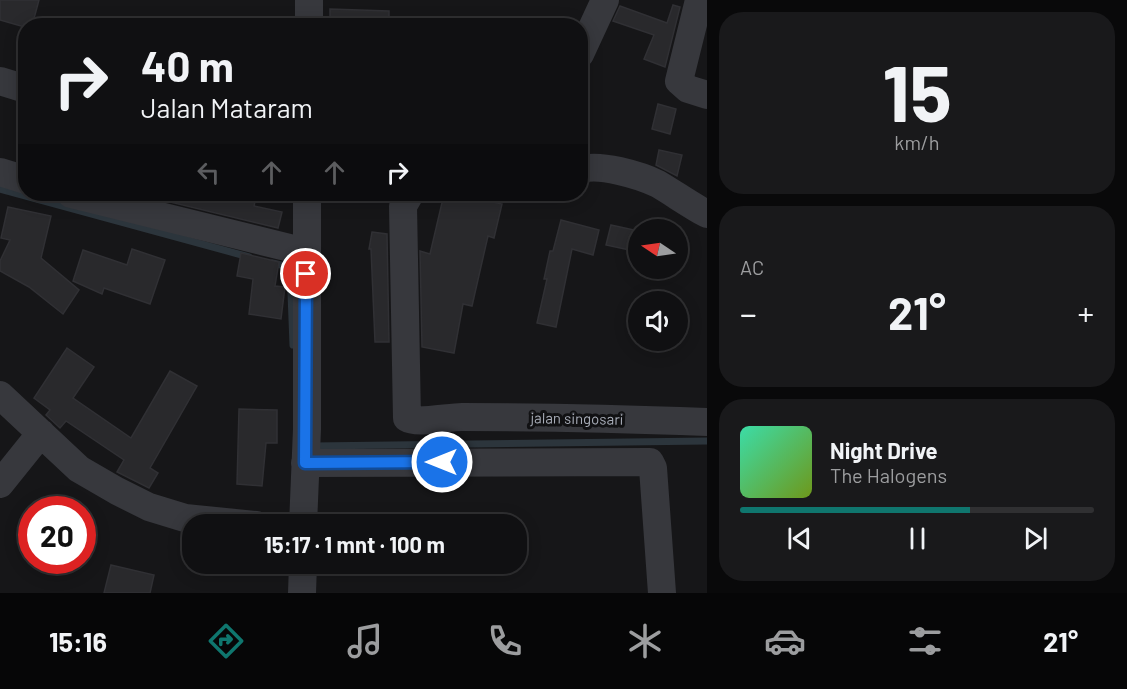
<!DOCTYPE html>
<html lang="id">
<meta charset="utf-8">
<style>
body{margin:0;font-family:Barlow,sans-serif;background:#19191b;color:#f1f3f6;height:100vh;display:flex;flex-direction:column;font-size:22px;white-space:nowrap}
*{box-sizing:border-box;margin:0}
p{font-size:20px;color:#9c9d9f}
.icon{flex:none;width:33px;height:33px;fill:none;stroke:currentColor;stroke-width:2;stroke-linecap:round;stroke-linejoin:round}
.map{position:relative;flex:1;overflow:hidden}
.drawer{display:flex;flex-direction:column;gap:12px;padding:12px;background:#09090a;width:420px}
.drawer>*{flex:none}
.guide{position:absolute;left:18px;top:18px;width:570px;height:183px;border-radius:24px;box-shadow:0 3px 15px #0003,0 0 0 2px #303032;background:#101012;color:#f1f3f6;overflow:hidden}
.needle{width:39px;rotate:283deg}
.tools{position:absolute;left:628px;top:219px;display:grid;gap:12px}
.tools a{display:grid;place-items:center;width:60px;height:60px;border-radius:50%;background:#101012;box-shadow:0 3px 15px #0003,0 0 0 2px #303032;font-size:30px}
.speed{position:absolute;left:18px;top:496px;display:flex;gap:12px;font-size:30px;font-weight:700;text-align:center}
.speed>*{display:grid;place-content:center;width:78px;height:78px;border-radius:50%;background:#101012;box-shadow:0 3px 15px #0003,0 0 0 2px #303032;line-height:1}
.speed .limit{border:9px solid #d22;background:#fff;color:#111}
.pin{position:absolute;display:grid;place-items:center;width:51px;height:51px;color:#fff;margin:-26px;border:3px solid #fff;border-radius:50%;box-shadow:0 2px 6px #0007}
.me{position:absolute;width:66px;margin:-33px;rotate:270deg;stroke-linejoin:round;filter:drop-shadow(0 0 4px #0008)}
.turn{display:flex;align-items:center;gap:21px;height:126px;padding:0 24px;font-size:27px}
.turn .icon{width:78px;height:78px;stroke-width:2.5}
.turn b{display:block;font-size:42px;line-height:51px}
.lanes{display:flex;align-items:center;height:57px;padding:0 24px;background:#0003;justify-content:center;gap:30px;direction:ltr}
.lanes .off{opacity:.35}
.big{font-size:45px;font-weight:700;line-height:1.1}
.drawer .widget{flex:1;display:flex;flex-direction:column;justify-content:center;gap:9px;min-width:0;padding:0 21px;border-radius:24px;background:#19191b}
.drawer .dial{align-items:center;gap:0}
.dial b{font-size:78px;line-height:1}
.song{display:flex;align-items:center;gap:18px}
.cover{width:72px;height:72px;border-radius:9px;background:linear-gradient(135deg,hsl(160 70% 55%),hsl(80 70% 35%))}
.played{height:6px;border-radius:3px;background:linear-gradient(90deg,#0f766e 65%,#303032 65%)}
.keys{display:flex;justify-content:space-around;direction:ltr}
.heat{display:flex;justify-content:space-between;align-items:center;font-size:33px;direction:ltr}
.trip{position:absolute;left:182px;top:514px;width:345px;height:60px;border-radius:24px;background:#101012;box-shadow:0 3px 15px #0003,0 0 0 2px #303032;font-weight:700;line-height:60px;text-align:center}
.menu{display:flex;height:96px;justify-content:space-around;align-items:center;background:#060607;color:#9c9d9f}
.menu .icon{width:42px;height:42px}
.menu .selected{color:#0f766e}
.menu b{font-size:27px;color:#f1f3f6}
main{display:flex;flex:1;min-height:0}
.map>svg:first-child{display:block}
.lines{fill:none;stroke-linecap:round;stroke-linejoin:round}
.stream{stroke:#2c353c;stroke-width:7}
.building{fill:#29292c;stroke:#303034;stroke-width:1.5}
.minor{stroke:#37383d;stroke-width:28}
.route-casing{stroke:#114b97;stroke-width:15}
.route{stroke:#1a73e8;stroke-width:10}
.labels{text-anchor:middle;stroke-width:6;stroke-linejoin:round;paint-order:stroke}
.street-label{font-size:15px;fill:#a8adb8;stroke:#111113}
</style>
<main>
<div class="map">
<svg width="707" height="593" viewBox="0 0 707 593">
<rect width="100%" height="100%" fill="#161618"/>
<g class="lines">
<path class="stream" d="M0,189L249,257
M272,263L290,267L293,345
M313,446L707,441"/>
</g>
<path class="building" d="M0,0H39L32,26H21L0,20Z
M673,5L680,7L665,67L644,59L654,35L613,21L620,6L667,23Z
M330,9L389,11V26H330Z
M658,104L676,109L670,134L652,129Z
M659,150L682,155L677,176L656,165Z
M168,194H242L256,197L254,206L282,212L278,228L166,201Z
M444,194H456L502,204L494,238L488,236L472,306L463,304L454,353L422,347L420,251L430,254Z
M8,207L51,216L41,258L79,290L63,314L29,287L0,271V261L10,240L1,238Z
M561,220L599,230L593,255L572,249L556,327L537,323L547,279H544L550,251H553Z
M611,225L639,231V252L606,245Z
M372,232L387,234L389,342H375L371,249H369Z
M132,249L165,260L150,304L104,288L102,294L73,281L83,250L127,265Z
M241,253L279,262L275,286L285,287L281,319L249,314L253,279L237,276Z
M67,348L94,367L73,398L131,438L170,371L197,386L150,468L158,473L149,488L117,472L124,460L66,421L60,428L46,415L50,410L34,398Z
M239,409L277,410V443H266L262,486L237,484Z
M111,565L154,575L150,593H104Z"/>
<g class="lines">
<path class="minor" d="M699,0L679,81L688,89L707,95
M309,26V0
M580,54L605,0
M0,81L26,89
M580,170C597,162 642,176 658,184C675,194 690,205 707,214
M0,172L26,180
M71,194L306,252
M410,194L403,206L407,418C417,424 448,417 462,417C543,417 625,419 707,422
M0,395L79,469L117,491L149,507L185,518L256,525
M305,463L650,462L653,468L662,593
M0,484L41,433
M303,525L307,429V194
M302,593L303,564"/>
</g>
<g class="lines">
<g class="route-casing">
<path id="route" d="M306,274L305,463L442,462"/>
</g>
<use href="#route" class="route"/>
</g>
<g class="labels">
<g class="street-label">
<text transform="translate(577 419) rotate(1)" y="5">jalan singosari</text>
</g>
</g>
</svg>
<div class="tools">
<a><svg class="needle" viewBox="-14 -14 28 28"><path d="M0-13l5 13h-10z" fill="#e53935"/><path d="M0 13l5-13h-10z" fill="#9c9d9f"/></svg></a>
<a><svg class="icon" aria-label="sound" viewBox="0 0 24 24"><path d="M4 9h4l5-4v14l-5-4H4zM17 9q2 3 0 6"/></svg></a>
</div>
<div class="speed"><div class="limit">20</div></div>
<div class="pin" style="left:306px;top:274px;background:#d93025"><svg class="icon" aria-label="arrive" viewBox="0 0 24 24"><path d="M6 21V4h12l-3 4 3 4H6"/></svg></div>
<svg class="me" style="left:442px;top:462px" viewBox="-20 -20 40 40"><circle r="17" fill="#1a73e8" stroke="#fff" stroke-width="3"/><path d="M0-11L8 9 0 5-8 9z" fill="#fff"/></svg>
<div class="trip">15:17 · 1 mnt · 100 m</div>
<div class="guide">
<div class="turn"><svg class="icon" aria-label="right" viewBox="0 0 24 24"><path d="M7 20v-9h11M14 6l5 5-5 5"/></svg><div><b>40 m</b>Jalan Mataram</div></div>
<div class="lanes"><svg class="icon off" aria-label="left" viewBox="0 0 24 24"><path d="M17 20v-9H6M10 6l-5 5 5 5"/></svg><svg class="icon off" aria-label="ahead" viewBox="0 0 24 24"><path d="M12 20V5M6 11l6-6 6 6"/></svg><svg class="icon off" aria-label="ahead" viewBox="0 0 24 24"><path d="M12 20V5M6 11l6-6 6 6"/></svg><svg class="icon" aria-label="right" viewBox="0 0 24 24"><path d="M7 20v-9h11M14 6l5 5-5 5"/></svg></div>
</div>
</div>
<section class="drawer">
<div class="widget dial"><b>15</b><p>km/h</p></div>
<div class="widget"><p>AC</p>
<div class="heat"><a>−</a><b class="big">21°</b><a>+</a></div>
</div>
<div class="widget">
<div class="song"><i class="cover"></i><div><b>Night Drive</b><p>The Halogens</p></div></div>
<div class="played"></div>
<div class="keys"><svg class="icon" aria-label="previous" viewBox="0 0 24 24"><path d="M18 5L8 12l10 7zM5 5v14"/></svg><svg class="icon" aria-label="pause" viewBox="0 0 24 24"><path d="M8 5v14M16 5v14"/></svg><svg class="icon" aria-label="next" viewBox="0 0 24 24"><path d="M6 5l10 7-10 7zM19 5v14"/></svg></div>
</div>
</section>
</main>
<nav class="menu">
<b>15:16</b>
<svg class="icon selected" aria-label="directions" viewBox="0 0 24 24"><path d="M12 3l9 9-9 9-9-9zM9 14v-3h6M13 9l2 2-2 2"/></svg>
<svg class="icon" aria-label="music" viewBox="0 0 24 24"><path d="M9 18V5l10-2v13"/><circle cx="6" cy="18" r="3"/><circle cx="16" cy="16" r="3"/></svg>
<svg class="icon" aria-label="phone" viewBox="0 0 24 24"><path d="M5 4h4l2 5-3 2q2 4 5 5l2-3 5 2v4C11 20 4 13 5 4z"/></svg>
<svg class="icon" aria-label="climate" viewBox="0 0 24 24"><path d="M12 3v18M4 7l16 10M4 17L20 7"/></svg>
<svg class="icon" aria-label="car" viewBox="0 0 24 24"><path d="M5 17H2v-5l4-1 3-4h7l3 4 3 1v5h-3M9 17h6M6 11h13"/><circle cx="7" cy="17" r="2"/><circle cx="17" cy="17" r="2"/></svg>
<svg class="icon" aria-label="filters" viewBox="0 0 24 24"><path d="M4 7h16M4 17h16"/><circle cx="9" cy="7" r="2"/><circle cx="15" cy="17" r="2"/></svg>
<b>21°</b>
</nav>
